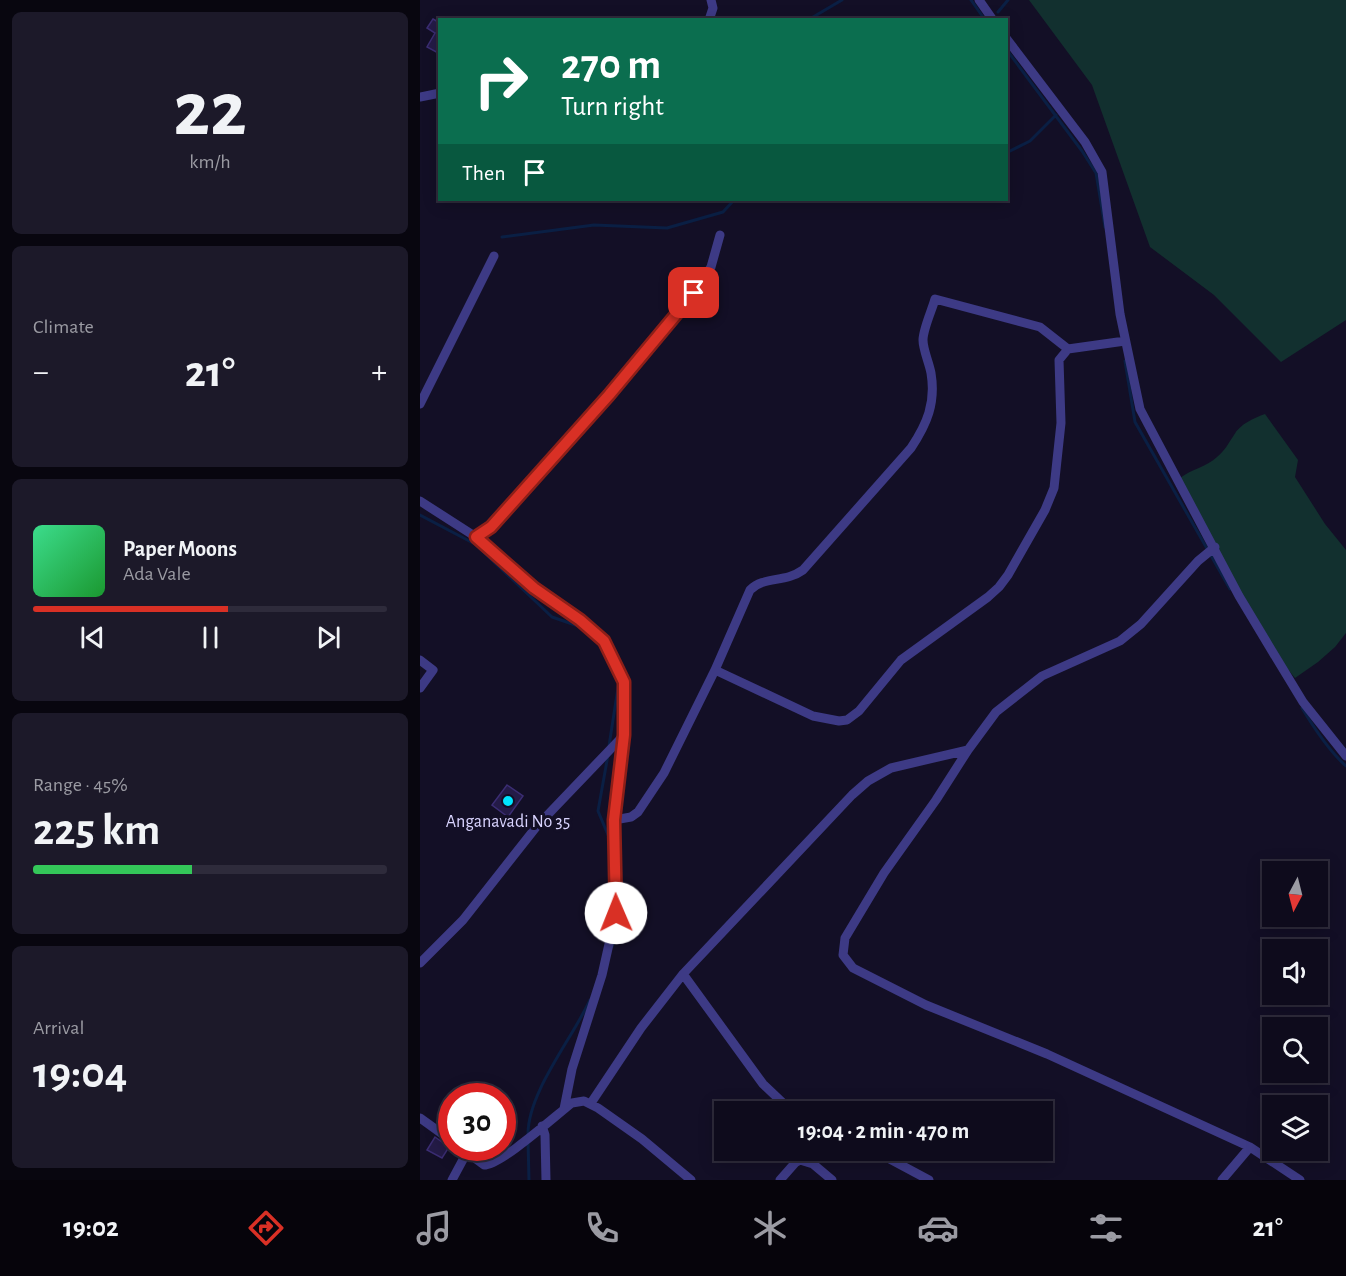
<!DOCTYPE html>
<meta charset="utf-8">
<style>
body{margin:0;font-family:"Alegreya Sans",sans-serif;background:#1c1929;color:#f1f3f6;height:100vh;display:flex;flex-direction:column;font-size:22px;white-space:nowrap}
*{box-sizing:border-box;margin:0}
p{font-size:20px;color:#9b9ba3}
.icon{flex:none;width:33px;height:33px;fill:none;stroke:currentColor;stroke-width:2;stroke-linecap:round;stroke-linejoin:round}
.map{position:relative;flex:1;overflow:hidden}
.side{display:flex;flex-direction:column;gap:12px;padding:12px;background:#08060f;width:420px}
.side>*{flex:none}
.banner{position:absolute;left:18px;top:18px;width:570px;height:183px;border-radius:0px;box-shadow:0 3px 15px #0003,0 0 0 2px #2e2b3b;background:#0b6e4f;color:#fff;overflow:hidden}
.needle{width:39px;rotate:187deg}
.fabs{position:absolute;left:842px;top:861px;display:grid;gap:12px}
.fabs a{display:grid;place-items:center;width:66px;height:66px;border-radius:0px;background:#0e0b1c;box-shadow:0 3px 15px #0003,0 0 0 2px #2e2b3b;font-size:30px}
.speed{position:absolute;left:18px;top:1083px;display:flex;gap:12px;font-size:30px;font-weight:700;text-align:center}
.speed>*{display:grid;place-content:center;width:78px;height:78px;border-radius:50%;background:#0e0b1c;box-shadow:0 3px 15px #0003,0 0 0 2px #2e2b3b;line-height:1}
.speed .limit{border:9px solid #d22;background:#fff;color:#111}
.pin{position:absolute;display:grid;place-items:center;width:51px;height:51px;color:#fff;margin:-26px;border-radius:12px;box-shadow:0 3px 9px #0006}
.me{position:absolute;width:66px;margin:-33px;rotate:359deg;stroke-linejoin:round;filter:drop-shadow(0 0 4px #0008)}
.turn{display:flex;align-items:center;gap:21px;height:126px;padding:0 24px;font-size:27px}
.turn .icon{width:78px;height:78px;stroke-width:2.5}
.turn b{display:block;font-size:42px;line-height:51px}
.then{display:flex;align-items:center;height:57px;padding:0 24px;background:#0003;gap:12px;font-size:22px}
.big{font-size:45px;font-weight:700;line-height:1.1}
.side .tile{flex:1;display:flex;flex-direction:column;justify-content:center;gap:9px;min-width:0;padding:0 21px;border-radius:9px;background:#1c1929}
.side .dial{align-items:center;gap:0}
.dial b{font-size:78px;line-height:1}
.song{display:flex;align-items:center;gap:18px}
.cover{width:72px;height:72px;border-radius:9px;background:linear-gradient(135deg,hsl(150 70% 55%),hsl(130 70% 35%))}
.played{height:6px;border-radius:3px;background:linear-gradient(90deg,#d93025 55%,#2e2b3b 55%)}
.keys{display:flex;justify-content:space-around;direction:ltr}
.heat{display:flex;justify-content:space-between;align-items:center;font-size:33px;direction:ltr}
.charge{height:9px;border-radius:4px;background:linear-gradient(90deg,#34c759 45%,#2e2b3b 0)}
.trip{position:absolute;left:294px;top:1101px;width:339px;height:60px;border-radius:0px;background:#0e0b1c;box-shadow:0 3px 15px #0003,0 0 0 2px #2e2b3b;font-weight:700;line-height:60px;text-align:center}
.menu{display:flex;height:96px;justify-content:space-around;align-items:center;background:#06040b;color:#9b9ba3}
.menu .icon{width:42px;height:42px}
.menu .selected{color:#d93025}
.menu b{font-size:27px;color:#f1f3f6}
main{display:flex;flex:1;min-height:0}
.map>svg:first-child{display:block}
.green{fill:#12302f}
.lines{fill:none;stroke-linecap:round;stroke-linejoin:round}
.stream{stroke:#0a1f44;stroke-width:3}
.building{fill:#241b47;stroke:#3b2d73;stroke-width:1.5}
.street{stroke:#3d3a85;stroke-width:9}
.route-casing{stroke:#8d1f18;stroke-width:15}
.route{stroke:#d93025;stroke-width:10}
.poi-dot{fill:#00e5ff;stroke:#130f26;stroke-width:2}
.labels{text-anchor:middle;stroke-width:6;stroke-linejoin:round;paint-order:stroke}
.poi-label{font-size:18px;fill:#d9d4ff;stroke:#130f26}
</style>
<main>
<section class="side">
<div class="tile dial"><b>22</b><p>km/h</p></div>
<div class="tile"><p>Climate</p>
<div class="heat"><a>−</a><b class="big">21°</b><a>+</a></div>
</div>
<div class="tile">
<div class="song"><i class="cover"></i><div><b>Paper Moons</b><p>Ada Vale</p></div></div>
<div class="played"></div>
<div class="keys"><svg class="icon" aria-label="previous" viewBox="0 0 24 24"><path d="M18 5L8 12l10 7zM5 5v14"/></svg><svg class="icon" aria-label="pause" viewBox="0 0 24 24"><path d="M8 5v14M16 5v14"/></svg><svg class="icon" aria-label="next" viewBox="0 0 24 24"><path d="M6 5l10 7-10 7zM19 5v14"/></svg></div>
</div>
<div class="tile"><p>Range · 45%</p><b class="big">225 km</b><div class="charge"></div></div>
<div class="tile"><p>Arrival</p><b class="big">19:04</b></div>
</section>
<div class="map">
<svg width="926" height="1180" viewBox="0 0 926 1180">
<rect width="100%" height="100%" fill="#130f26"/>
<path class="green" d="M609,0H926V320L861,362L794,295L730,247L672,85Z
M845,414L878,460L875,477L905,524L926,550V633L915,647L898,662L875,678L866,667L824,599L760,478C772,469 786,467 797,457C806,449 808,444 814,435C820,424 834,418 845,414Z"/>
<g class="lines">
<path class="stream" d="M551,0L565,20
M578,12L588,0
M388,20L422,0
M586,49L662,151L676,173L685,227
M586,153L610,141L636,115
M82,237L174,225L247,228L303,212L314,200
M705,361L715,422L810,589
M0,515L55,544L132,617L164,628
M882,708C894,728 908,750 926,766
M189,746L199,681
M188,755L178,811L191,842
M192,947L201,926L200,913
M108,1134C108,1092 152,1039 170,1000
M108,1141L109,1180"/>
</g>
<path class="building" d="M13,19L20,23V54L7,47L15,33L7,28Z
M87,785L103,796L88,817L72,805Z
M15,1137L29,1147L22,1158L7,1150Z"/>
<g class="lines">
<path class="street" d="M559,0L573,20
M289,20L293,8L291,0
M586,38L665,142L682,172L700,314L720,409L819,596L852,651L883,702L926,756
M0,97L20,93
M0,404L74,256
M0,501L56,537L71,527L189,395L274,293L291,267L300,235
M56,537L114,588L160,620L184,641L204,683V735L194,820L196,913L182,975L152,1069L144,1109
M795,547L778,561L721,624L700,641L622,676L576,712L548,750L516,800L464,873L425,938L423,955L433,968L506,1005L627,1054L830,1147L880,1180
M0,660L13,670L0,688
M295,670L393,716L419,721L427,720L439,711L481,660L568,597L579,587L588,575L625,510L634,488L641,423L639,360L648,349L705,341
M194,820L211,817L218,812L244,773L295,670L330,590C344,576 365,583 383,570L491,448C507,424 516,403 511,373C509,362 503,350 503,340C503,329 512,310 515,299L620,327L648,349
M0,963L43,920L117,826L204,735
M263,974L343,1084L363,1103L378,1112
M171,1103L221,1028L263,974L432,795L448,781L471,768L548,750
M0,1118L32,1141
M122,1126L125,1135L126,1180
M41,1148L64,1165C81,1165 135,1116 152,1103L164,1101L178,1108L222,1139L271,1180
M453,1150L509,1180
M32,1180L47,1152
M360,1180L375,1163L380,1160L393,1164L412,1180
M802,1180L830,1147"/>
</g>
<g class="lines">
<g class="route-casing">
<path id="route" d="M196,913L194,820L204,735V682L184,641L160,620L114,588L56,537L71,527L189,395L274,293"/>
</g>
<use href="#route" class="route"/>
</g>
<circle class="poi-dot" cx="88" cy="801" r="6"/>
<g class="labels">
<g class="poi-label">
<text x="88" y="827">Anganavadi No 35</text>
</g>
</g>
</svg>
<div class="fabs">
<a><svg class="needle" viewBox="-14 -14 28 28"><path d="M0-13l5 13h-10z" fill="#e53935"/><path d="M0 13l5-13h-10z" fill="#9b9ba3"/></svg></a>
<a><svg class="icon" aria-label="sound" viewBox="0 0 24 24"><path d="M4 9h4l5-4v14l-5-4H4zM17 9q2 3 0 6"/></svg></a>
<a><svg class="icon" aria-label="search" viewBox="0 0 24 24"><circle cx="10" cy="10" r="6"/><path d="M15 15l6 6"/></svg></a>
<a><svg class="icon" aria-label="layers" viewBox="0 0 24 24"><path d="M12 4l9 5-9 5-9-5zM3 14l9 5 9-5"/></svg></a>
</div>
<div class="speed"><div class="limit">30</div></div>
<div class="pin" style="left:274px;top:293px;background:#d93025"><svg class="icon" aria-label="arrive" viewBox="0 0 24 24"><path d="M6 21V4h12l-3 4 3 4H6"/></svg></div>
<svg class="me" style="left:196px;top:913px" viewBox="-20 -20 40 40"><circle r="19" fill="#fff"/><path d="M0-13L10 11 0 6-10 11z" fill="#d93025"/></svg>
<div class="trip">19:04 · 2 min · 470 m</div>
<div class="banner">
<div class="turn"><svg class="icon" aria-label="right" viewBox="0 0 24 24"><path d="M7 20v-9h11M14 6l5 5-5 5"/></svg><div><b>270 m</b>Turn right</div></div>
<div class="then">Then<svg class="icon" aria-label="arrive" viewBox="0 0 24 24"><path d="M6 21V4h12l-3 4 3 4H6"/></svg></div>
</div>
</div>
</main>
<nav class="menu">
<b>19:02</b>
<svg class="icon selected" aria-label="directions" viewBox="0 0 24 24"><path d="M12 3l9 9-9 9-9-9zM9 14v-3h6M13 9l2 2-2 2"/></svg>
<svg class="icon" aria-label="music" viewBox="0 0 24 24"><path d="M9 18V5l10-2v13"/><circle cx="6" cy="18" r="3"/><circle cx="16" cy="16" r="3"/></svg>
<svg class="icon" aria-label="phone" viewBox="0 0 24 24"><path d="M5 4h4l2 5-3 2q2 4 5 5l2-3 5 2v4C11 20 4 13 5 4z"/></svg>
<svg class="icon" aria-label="climate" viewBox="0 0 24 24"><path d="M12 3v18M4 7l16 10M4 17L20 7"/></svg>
<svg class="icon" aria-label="car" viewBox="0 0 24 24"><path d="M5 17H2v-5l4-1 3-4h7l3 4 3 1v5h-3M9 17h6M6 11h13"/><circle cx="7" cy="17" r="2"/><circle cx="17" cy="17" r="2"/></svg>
<svg class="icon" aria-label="filters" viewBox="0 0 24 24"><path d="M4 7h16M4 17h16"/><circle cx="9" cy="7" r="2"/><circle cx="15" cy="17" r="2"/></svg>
<b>21°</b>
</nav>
